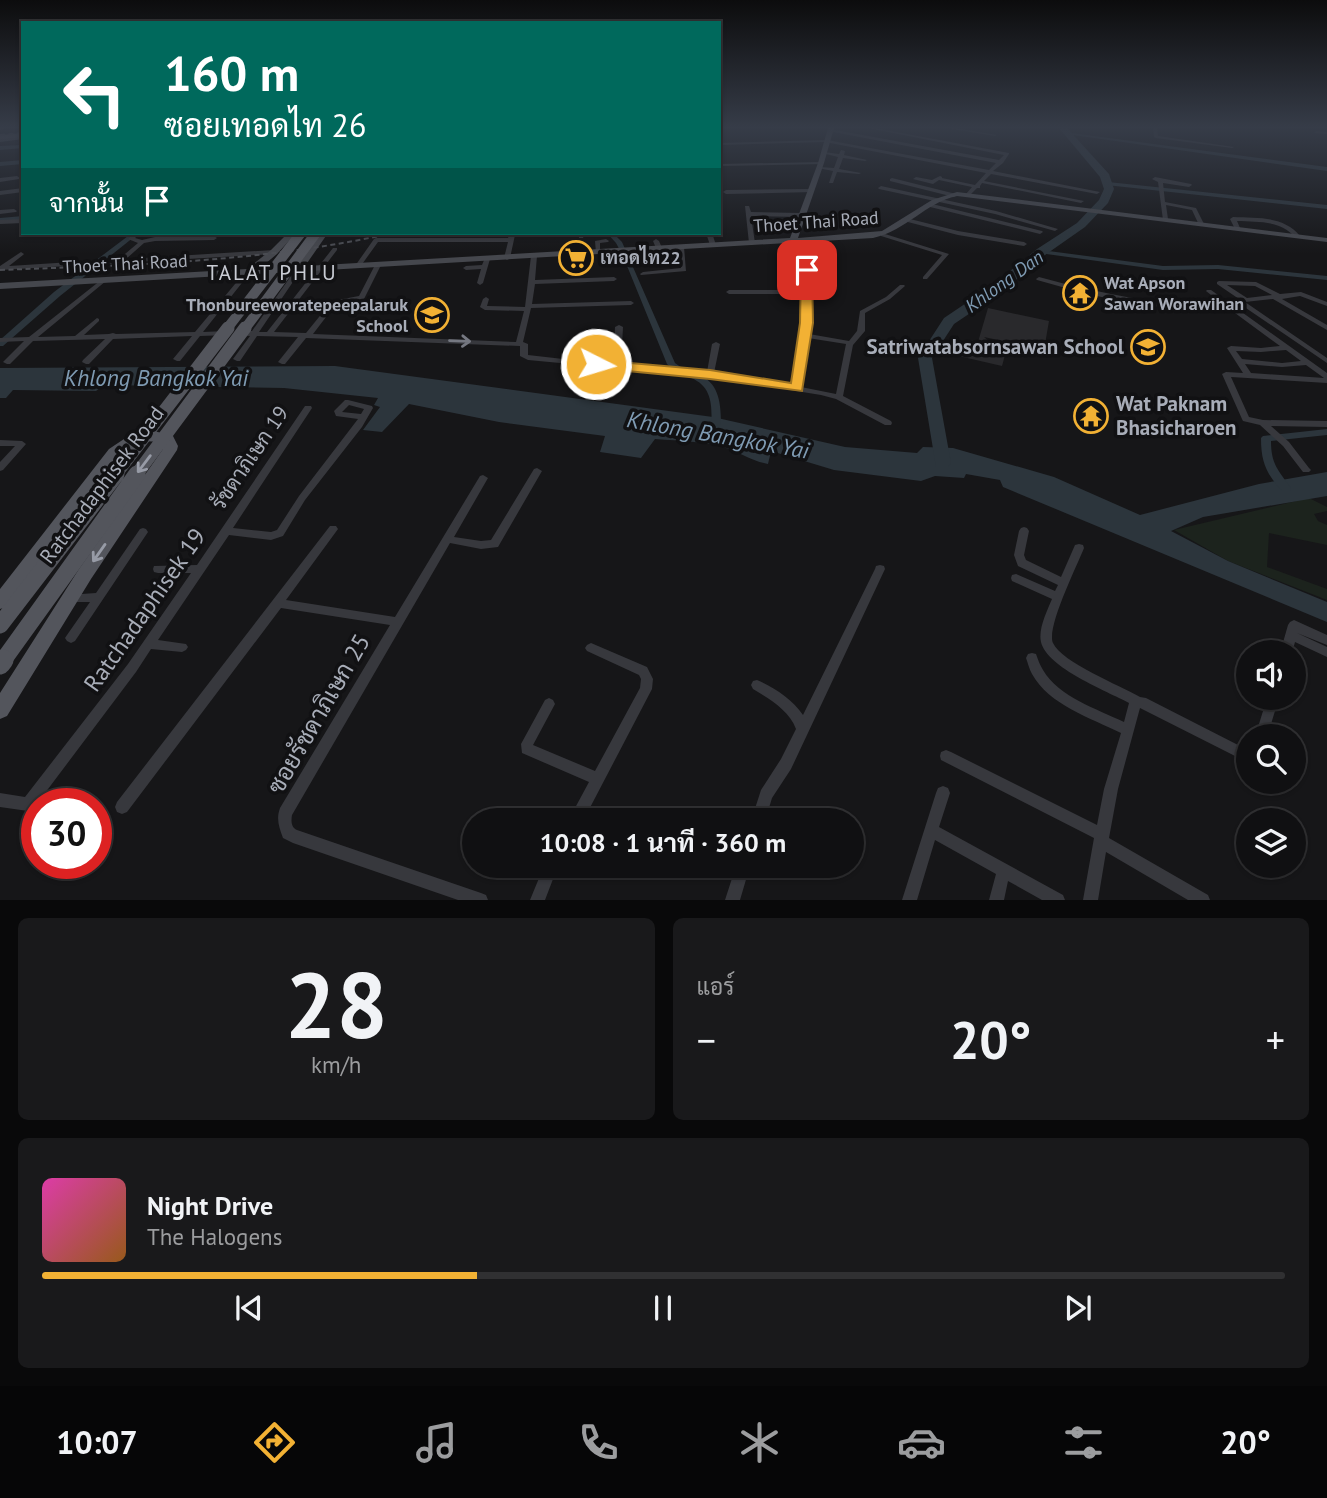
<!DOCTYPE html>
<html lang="th">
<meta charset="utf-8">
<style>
body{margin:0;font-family:"PT Sans",Sarabun,sans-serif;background:#19191b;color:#f1f3f6;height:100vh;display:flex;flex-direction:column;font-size:26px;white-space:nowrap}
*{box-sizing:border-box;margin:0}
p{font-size:23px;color:#9c9d9f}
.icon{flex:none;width:38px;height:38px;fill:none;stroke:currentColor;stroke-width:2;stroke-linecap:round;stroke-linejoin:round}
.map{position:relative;height:900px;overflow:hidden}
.details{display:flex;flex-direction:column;gap:18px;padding:18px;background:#09090a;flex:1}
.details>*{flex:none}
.guide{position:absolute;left:21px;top:21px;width:700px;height:214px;border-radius:0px;box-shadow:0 2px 5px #0004,0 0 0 2px #303032;background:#00695c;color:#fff;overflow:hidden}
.controls{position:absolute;left:1236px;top:640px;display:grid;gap:14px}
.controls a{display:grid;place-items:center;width:70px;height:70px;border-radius:50%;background:#101012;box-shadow:0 2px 5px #0004,0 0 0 2px #303032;font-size:35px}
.speed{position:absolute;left:21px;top:788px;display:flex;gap:14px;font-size:35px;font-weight:700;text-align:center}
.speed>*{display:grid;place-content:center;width:91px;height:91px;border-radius:50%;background:#101012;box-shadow:0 2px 5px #0004,0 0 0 2px #303032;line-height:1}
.speed .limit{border:10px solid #d22;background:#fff;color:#111}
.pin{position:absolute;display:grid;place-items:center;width:60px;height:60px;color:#fff;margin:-30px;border-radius:14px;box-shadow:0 4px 10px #0006}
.me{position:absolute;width:77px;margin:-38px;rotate:95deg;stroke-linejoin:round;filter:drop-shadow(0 0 5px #0008)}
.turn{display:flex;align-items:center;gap:24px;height:147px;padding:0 28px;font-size:32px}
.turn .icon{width:91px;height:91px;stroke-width:2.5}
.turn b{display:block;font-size:49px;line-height:60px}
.then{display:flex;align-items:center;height:66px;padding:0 28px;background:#0003;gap:14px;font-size:26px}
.big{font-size:52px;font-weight:700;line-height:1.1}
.details .tile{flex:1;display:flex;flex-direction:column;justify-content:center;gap:10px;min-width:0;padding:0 24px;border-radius:10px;background:#19191b}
.details .dial{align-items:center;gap:0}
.dial b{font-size:91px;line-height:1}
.song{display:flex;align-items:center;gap:21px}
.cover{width:84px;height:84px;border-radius:10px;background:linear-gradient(135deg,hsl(320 70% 55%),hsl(30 70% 35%))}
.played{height:7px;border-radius:4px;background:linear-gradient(90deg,#f2b134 35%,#303032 35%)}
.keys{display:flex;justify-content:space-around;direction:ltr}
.heat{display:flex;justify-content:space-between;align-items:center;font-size:38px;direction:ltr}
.details .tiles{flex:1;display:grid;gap:18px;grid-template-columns:1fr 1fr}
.tile:last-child{grid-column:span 2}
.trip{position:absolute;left:462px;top:808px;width:402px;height:70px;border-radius:35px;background:#101012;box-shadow:0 2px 5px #0004,0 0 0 2px #303032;font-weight:700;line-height:70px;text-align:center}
.tab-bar{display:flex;height:112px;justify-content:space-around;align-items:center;background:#060607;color:#9c9d9f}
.tab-bar .icon{width:49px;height:49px}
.tab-bar .on{color:#f2b134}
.tab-bar b{font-size:32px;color:#f1f3f6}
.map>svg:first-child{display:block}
.green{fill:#1c231d}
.water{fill:#2c353c}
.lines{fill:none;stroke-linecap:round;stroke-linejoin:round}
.canal{fill:#2c353c;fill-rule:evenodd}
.river{fill:#2c353c;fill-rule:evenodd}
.building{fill:#29292c}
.street{fill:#37383d;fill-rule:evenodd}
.secondary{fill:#45474d;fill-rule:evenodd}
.primary{fill:#53555c;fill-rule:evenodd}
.rail{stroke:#4a4c52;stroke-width:2;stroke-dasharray:5 3.5;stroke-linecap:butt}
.primary-bridge-far3{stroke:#53555c;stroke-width:10}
.primary-bridge-far2{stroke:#53555c;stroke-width:13}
.primary-bridge-far1{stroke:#53555c;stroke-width:17}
.primary-bridge{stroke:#53555c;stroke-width:21}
.oneway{stroke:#757881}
.oneway2{stroke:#979ba6}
.route{fill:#f2b134;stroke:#9d7322;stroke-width:2}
.labels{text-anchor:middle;stroke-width:7;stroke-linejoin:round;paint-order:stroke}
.far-street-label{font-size:18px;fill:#a8adb8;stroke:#111113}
.far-poi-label{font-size:18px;font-weight:bold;fill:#a8adb8;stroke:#111113;text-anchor:start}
.far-water-label{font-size:19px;font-style:italic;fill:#7f9bb3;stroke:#111113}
.far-quarter-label{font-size:21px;letter-spacing:2px;fill:#c9ccd4;stroke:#111113}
.poi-label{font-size:21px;font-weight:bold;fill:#a8adb8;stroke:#111113;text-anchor:end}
.street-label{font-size:21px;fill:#a8adb8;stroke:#111113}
.water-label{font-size:23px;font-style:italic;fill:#7f9bb3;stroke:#111113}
.near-street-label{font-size:24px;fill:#a8adb8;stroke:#111113}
</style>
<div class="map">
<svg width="1327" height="900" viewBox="0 0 1327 900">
<rect width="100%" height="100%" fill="#161618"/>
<path class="green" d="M1309,498L1327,507V511L1314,514L1318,521L1327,525V545L1269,533L1267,567L1327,589V600L1228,561L1174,530Z"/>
<path class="water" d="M335,366L713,417L845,447L917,453L923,447L953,448L1054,477L1140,515L1259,484L1327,472V496L1203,517L1171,531L1228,561L1327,602V622L1003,487L1000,480L966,474L964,478L935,476L921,481L834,470L771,451L768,464C753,461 746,456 732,450C708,441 680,441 655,439L641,458L600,452L605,436L499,422L409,404L382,432L363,430L380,407L374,405L378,398L284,388L104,385L96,391L13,390L6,398H0V368Z"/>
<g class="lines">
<path class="canal" d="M1064,132L1327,167V171L1066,134Z
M23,145V148L0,150V146Z
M23,160V164L0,166V162Z
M1108,182L1327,205V209L1106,185L1105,184Z
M23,216V220L0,222V218Z
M132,233H139L60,296L3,346H0V340L54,292Z
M607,233H613L622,242L675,363C684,370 695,372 705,378C722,389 721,413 721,431L719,433L716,434L711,431C712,409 714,387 691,378C681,374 674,371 667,364L623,256L616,243Z
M1041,250L1163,266L1218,265L1327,276V280L1218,269L1163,270L1039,253V251Z
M1327,429V435L1271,441C1271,464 1278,470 1291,488L1290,491H1282C1266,473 1261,462 1261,438L1263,436Z"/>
<path class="river" d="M1059,128H1067L1109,174L1114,189L1108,203L1085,227L1045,255L1003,291L954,324L932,358L951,463L948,467H936L918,358L944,318L993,285L1037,249L1077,223L1099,200L1104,189L1100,177Z"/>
</g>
<path class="building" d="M988,308L1049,321L1044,350L984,337L1005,355L1002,366L950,354L952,344L969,340L978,342Z"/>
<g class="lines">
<path class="street" d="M868,128H875L1009,153V154L1003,163L993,171L1100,192L1097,194L991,174L984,181L1084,201L1081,203L982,183L980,186V188H977L969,196L966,194L972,187L939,180L933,184L913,179L916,177L932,180L940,176L942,177V178L975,185L986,173L825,142L719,145V143L827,140L989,170L996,163L828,131L830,129L999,160L1004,155Z
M946,128H955L997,135L995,136Z
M1153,128H1157L1158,136L1234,147L1232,148L1156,138L1154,137Z
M1316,131L1327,132V134L1314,133Z
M841,150L845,151L844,155L867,160L865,161L843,158L839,169L861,173L859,174L837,172L833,183H829L833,171L818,168L820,167L834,168L838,157L822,153L824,152L839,154Z
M821,162H823V164L719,166V164Z
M17,176L20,178L19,179L0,182V178Z
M1155,177L1191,184L1192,185L1189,187L1163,183L1165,202L1196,208L1204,224L1203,225H1199L1192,210L1166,205L1168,219L1163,220L1158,182L1152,179Z
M892,178L956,194L957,195L954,197L890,181V179Z
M881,186L996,211L1058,229L1055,231L995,214L879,189L878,188Z
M23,188V192L0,195V191Z
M811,189L813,190V192L726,194L723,192L726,190Z
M928,203L1042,231L1043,232L1040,234L926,206V204Z
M745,206H749L751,212L801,213L804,215L801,217L751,216L755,243L752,245L749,243Z
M14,209L17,211L16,212L0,214V210Z
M1233,217C1257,218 1284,216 1300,236L1295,237C1280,220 1257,222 1237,221L1240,228L1235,229L1230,219Z
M906,218L958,231L1024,242L1027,244L1024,246L958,235L904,221V219Z
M23,219V223L0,224V220Z
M134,233H140L135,238L142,240L155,237L214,236L217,238L214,240L155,241L144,243L126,259L274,250L277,252L274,254L0,270V266L21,252L24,254L23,255L9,266L119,259L138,243L128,239Z
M233,233H240L234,237L231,235Z
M289,233H343L344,234L341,236L292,235Z
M510,233H541L538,235H515L510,258L507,260L504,258L508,242H378L360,267L355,266L374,239L376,238H508Z
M579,233H585L583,238H579Z
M706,233H712L716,245L715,246L710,245Z
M881,234H885L949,254L927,279H923V277L942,255L881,236Z
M606,239L609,241L608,242L600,243V253H596L595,241Z
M656,239L659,241L662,248L661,249L656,248L653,241Z
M791,239H795C800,245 805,251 808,258C816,281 812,310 809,334L849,341L857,331L860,311L886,297L900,285H904L905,286L890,299L865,313V331L853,345L843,396L891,421L892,423L891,425H885L836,399L821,395L710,377L528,360L520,356V346L306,338L285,364H282L278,362L298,337L257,336L240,361H237L233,359L250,336L237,335V331H252L296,269H300L301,270L259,332H267L333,248H337V250L274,332L306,333L332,301L359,296L375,265L378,263L381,265L364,299L336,304L313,334L516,342L524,311L485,310L480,307L483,299L486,297L489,299L487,306L525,307L531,256L534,254L537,256L535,280L614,277L617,279L614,281L535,284L532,304L631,301L634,303L631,305L531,308L523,342L528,344V355L572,360L577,339L581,337L585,339L579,361L613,364L615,327L619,325L623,327L621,364L707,372L712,344L716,342L720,344L714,373L793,386L803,323L805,294H729L726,292L729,290H805C805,267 803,259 790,240ZM808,338L846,344L836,394L801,387Z
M681,245L684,247L686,271L641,275L640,274L643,272L681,268L678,247Z
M671,246L674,248L675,260L635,264L632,262L635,260L670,257L668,248Z
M485,258L490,259L483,283L480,285L477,283L481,269L466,270L463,268L466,266L482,265Z
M247,271L249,272V274L203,332L226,331L230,333L229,335L200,336L180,361H177L173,359L192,336L113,339L89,364H86L82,362L83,360L105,339L33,341L10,364H7L3,362L24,341L0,342V338L29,337L101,280H105L106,281L38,337L75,336L97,318L99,319V321L84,335L109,334L113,333L116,334L195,332L245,272Z
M1039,277C1102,294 1164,306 1229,309L1206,291L1207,290H1211L1327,373V383L1231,377L1249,417L1263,420L1327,421V427L1271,426L1289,442L1309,468L1311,470L1309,472H1303L1283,446L1260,425L1243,421L1242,419L1222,374L1226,372L1243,373L1227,348L1231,346L1261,348L1280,346L1235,313L1186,310L1136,304L1087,294L1037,280L1036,279ZM1286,350L1301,361L1282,363L1242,359L1236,351L1261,352ZM1245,364L1282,367L1306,365L1324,378L1251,373Z
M1219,281L1256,282L1280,294L1301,292L1327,302V306L1300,296L1282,299L1327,325V330L1273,299L1245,302L1327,358V363L1237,302L1236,301L1239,299L1217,284V282ZM1227,285L1255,286L1272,295L1247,298Z
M345,400H348L372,406L373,408L362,427L305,500L283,536L271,540L229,535L158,640L186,644L188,647L186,650L182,652L151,649L136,672L33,809L28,811L0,807V793L25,797L128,664L191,573H158L154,572L153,569L154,566L197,565L305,406H311L312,408L233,528L271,532L277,530L299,496L358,419L336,416L334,411ZM349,405L364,409L361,414L342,412Z
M0,440L22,441L26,444L3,470L0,471V462L15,446H0Z
M537,468L542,471L498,547L481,549L450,543L292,815C291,821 291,827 297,830L481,893L486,895L488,900H458L293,843L283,838C279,827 276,819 280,808L390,625L281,608L127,812L122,814L117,812L115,807L117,802L330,526H336L338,529L286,600L395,617L480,476L483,475L488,478L454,537L481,541L491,540L534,469Z
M1024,527L1027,528L1029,531L1024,555L1026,560L1061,577L1075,545L1079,544L1083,545L1084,548C1077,566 1046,628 1053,643C1061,662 1121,686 1140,697L1146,698L1240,746L1248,747V759L1239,758L1140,708L1118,789L1109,838L1208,895L1210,900H1188L1106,852L1098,900H1083L1094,838L941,760L940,756L941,752L946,750L951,752L1097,825L1104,789L1121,733C1091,718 1049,705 1032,674C1029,669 1028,663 1026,658L1028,654L1032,653L1036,654C1038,660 1040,665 1043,670C1059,697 1097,709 1124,722L1129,703C1107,691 1047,668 1041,642C1038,629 1047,611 1052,599L1012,581L1011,578L1012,575L1016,574L1055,591L1058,585L1018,566L1014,555L1019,531L1021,528Z
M143,528L146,529L148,532L75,641L71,643L67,641L65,638L67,635L90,602H71L67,601L66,598L67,595L96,593L140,529Z
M880,565L884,566L885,569L791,769L772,798L765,821H751L761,790L781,759L796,729C789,710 769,699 753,689L751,685L753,681L757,680C774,687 792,699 803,715L875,569L876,566Z
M1294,620L1327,635V645L1297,633L1327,647V657L1295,642L1292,653H1280L1288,625L1290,622Z
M591,643L647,667L653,679L652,689L583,821H568L589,782L522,753L521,744L545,700L549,698L553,700L555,704L533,745L595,771L640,688L641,679L639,675L587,651L585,648L587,645Z
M1267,698H1279L1267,737H1255Z
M943,786L948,788L950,793L939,827L1063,895L1065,900H1042L1008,881L1004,900H989L996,874L935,840L917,900H902L936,793L938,788Z
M544,866H558L545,900H530Z
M736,866H750L740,900H725Z"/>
<path class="secondary" d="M0,128H6L0,130Z
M828,128H834L824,163L798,238L882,231L932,200L957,192L1327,238V242L957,196C924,203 908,230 873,238L0,289V283L247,269L271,250L288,233H296L277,254L259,269L296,266L320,233H328L305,266L790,238L818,163Z
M23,135V139L0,142V138Z"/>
<path class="primary" d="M23,133V137L0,139V135Z
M154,431L173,436L178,446L177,450L91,579L7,716L0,719V693L79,569L163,449L162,442L142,441L119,455L6,607L0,609V589L109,449L127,437Z"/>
<path class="rail" d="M0,135L23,133
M0,270C132,265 263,262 393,233"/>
<path class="primary-bridge-far3" d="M226,330L301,233
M244,330L316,233"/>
<path class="primary-bridge-far2" d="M115,475L228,328
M136,475L245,328"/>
<path class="primary-bridge-far1" d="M0,625L116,474
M2,662L137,474"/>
<path class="primary-bridge" d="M0,664L3,660"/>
</g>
<defs><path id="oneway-shaft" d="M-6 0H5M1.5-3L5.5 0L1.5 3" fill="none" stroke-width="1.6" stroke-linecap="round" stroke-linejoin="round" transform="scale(1.75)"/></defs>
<use class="oneway" href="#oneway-shaft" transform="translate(460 341) rotate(2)"/>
<g class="oneway2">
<use href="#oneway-shaft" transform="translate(144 464) rotate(127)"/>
<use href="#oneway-shaft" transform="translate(99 553) rotate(125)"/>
</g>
<linearGradient id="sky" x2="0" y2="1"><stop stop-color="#0c0c0d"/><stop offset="0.5" stop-color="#363c48"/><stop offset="1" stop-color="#363c48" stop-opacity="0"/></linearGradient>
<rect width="1327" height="254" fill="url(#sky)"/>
<path class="route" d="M807,266L812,270L813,323L802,391L710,379L596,368L589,364L596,360L710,370L791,383L800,323L801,270Z"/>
<defs>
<g id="supermarket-ring" transform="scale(1.75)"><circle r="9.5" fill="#111113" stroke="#f2b134" stroke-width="1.5"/><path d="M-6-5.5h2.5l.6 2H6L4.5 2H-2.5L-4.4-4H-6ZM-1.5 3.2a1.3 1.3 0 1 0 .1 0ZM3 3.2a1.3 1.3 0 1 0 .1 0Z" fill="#f2b134"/></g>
<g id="temple-ring" transform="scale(1.75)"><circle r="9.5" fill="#111113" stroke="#f2b134" stroke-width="1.5"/><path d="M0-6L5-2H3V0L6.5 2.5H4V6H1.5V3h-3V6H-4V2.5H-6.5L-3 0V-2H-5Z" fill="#f2b134"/></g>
<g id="school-ring" transform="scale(1.75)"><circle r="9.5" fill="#111113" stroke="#f2b134" stroke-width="1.5"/><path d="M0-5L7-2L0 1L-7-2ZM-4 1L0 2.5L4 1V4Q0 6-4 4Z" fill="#f2b134"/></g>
</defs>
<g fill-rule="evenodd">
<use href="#supermarket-ring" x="576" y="258"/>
<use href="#temple-ring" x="1080" y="293"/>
<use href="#school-ring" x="432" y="315"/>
<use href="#school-ring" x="1148" y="347"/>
<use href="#temple-ring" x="1091" y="416"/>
</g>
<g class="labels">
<g class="far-street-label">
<text transform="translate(816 222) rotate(-4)" y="6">Thoet Thai Road</text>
<text transform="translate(125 264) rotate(-3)" y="6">Thoet Thai Road</text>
</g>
<g class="far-poi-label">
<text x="600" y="264">เทอดไท22</text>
<text x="1104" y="289">Wat Apson<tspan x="1104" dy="21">Sawan Worawihan</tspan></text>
<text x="408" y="311" text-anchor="end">Thonbureeworatepeepalaruk<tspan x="408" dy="21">School</tspan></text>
</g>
<g class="far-water-label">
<text transform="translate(1004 281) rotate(-36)" y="7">Khlong Dan</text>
</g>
<g class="far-quarter-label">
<text x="272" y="280">TALAT PHLU</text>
</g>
<g class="poi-label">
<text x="1124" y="354">Satriwatabsornsawan School</text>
<text x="1116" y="411" text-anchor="start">Wat Paknam<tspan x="1116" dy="24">Bhasicharoen</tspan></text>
</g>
<g class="street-label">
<text transform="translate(250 458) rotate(-56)" y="7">รัชดาภิเษก 19</text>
<text transform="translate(102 485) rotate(-53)" y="7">Ratchadaphisek Road</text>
</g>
<g class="water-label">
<text x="156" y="386">Khlong Bangkok Yai</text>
<text transform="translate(718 435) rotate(10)" y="8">Khlong Bangkok Yai</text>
</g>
<g class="near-street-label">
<text transform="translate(145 610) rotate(-55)" y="8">Ratchadaphisek 19</text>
<text transform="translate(319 714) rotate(-60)" y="8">ซอยรัชดาภิเษก 25</text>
</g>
</g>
</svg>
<div class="controls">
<a><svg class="icon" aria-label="sound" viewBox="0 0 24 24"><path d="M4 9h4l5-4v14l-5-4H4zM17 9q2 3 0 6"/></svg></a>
<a><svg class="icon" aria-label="search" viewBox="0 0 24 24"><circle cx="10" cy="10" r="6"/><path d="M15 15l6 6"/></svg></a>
<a><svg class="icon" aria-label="layers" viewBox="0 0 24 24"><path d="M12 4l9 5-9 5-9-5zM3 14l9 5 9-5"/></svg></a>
</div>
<div class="speed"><div class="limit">30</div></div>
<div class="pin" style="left:807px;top:270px;background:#d93025"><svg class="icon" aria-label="arrive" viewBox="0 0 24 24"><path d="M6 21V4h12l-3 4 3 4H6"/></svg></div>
<svg class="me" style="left:596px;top:364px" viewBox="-20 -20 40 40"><circle r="17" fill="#f2b134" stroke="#fff" stroke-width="3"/><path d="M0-11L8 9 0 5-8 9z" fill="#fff"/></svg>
<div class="trip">10:08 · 1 นาที · 360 m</div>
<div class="guide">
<div class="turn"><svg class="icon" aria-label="left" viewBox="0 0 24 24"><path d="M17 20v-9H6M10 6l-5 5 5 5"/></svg><div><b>160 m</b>ซอยเทอดไท 26</div></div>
<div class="then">จากนั้น<svg class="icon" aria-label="arrive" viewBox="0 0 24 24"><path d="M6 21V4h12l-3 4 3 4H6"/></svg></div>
</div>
</div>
<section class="details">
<div class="tiles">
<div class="tile dial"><b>28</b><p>km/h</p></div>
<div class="tile"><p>แอร์</p>
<div class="heat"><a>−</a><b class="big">20°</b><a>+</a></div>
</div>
<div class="tile">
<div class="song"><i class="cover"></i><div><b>Night Drive</b><p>The Halogens</p></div></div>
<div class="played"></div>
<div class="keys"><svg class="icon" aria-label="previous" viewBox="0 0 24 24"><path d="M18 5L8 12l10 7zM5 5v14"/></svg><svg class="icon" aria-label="pause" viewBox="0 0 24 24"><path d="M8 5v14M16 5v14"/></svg><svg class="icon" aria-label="next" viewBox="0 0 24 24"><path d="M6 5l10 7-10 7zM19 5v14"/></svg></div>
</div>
</div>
</section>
<nav class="tab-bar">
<b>10:07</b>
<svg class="icon on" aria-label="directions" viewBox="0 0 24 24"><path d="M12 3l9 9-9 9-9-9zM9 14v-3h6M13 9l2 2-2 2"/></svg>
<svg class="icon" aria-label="music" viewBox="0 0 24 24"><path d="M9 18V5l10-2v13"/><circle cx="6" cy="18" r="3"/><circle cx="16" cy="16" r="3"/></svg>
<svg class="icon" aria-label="phone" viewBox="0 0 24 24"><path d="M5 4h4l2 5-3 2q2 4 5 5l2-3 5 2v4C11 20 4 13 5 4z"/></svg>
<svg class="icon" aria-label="climate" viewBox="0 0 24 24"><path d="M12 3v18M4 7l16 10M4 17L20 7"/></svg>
<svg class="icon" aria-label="car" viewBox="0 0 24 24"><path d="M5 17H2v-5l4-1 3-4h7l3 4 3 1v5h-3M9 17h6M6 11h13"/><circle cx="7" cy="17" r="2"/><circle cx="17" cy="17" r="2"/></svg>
<svg class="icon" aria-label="filters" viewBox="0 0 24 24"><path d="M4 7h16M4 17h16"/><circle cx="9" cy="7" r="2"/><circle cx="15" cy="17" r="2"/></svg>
<b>20°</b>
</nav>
